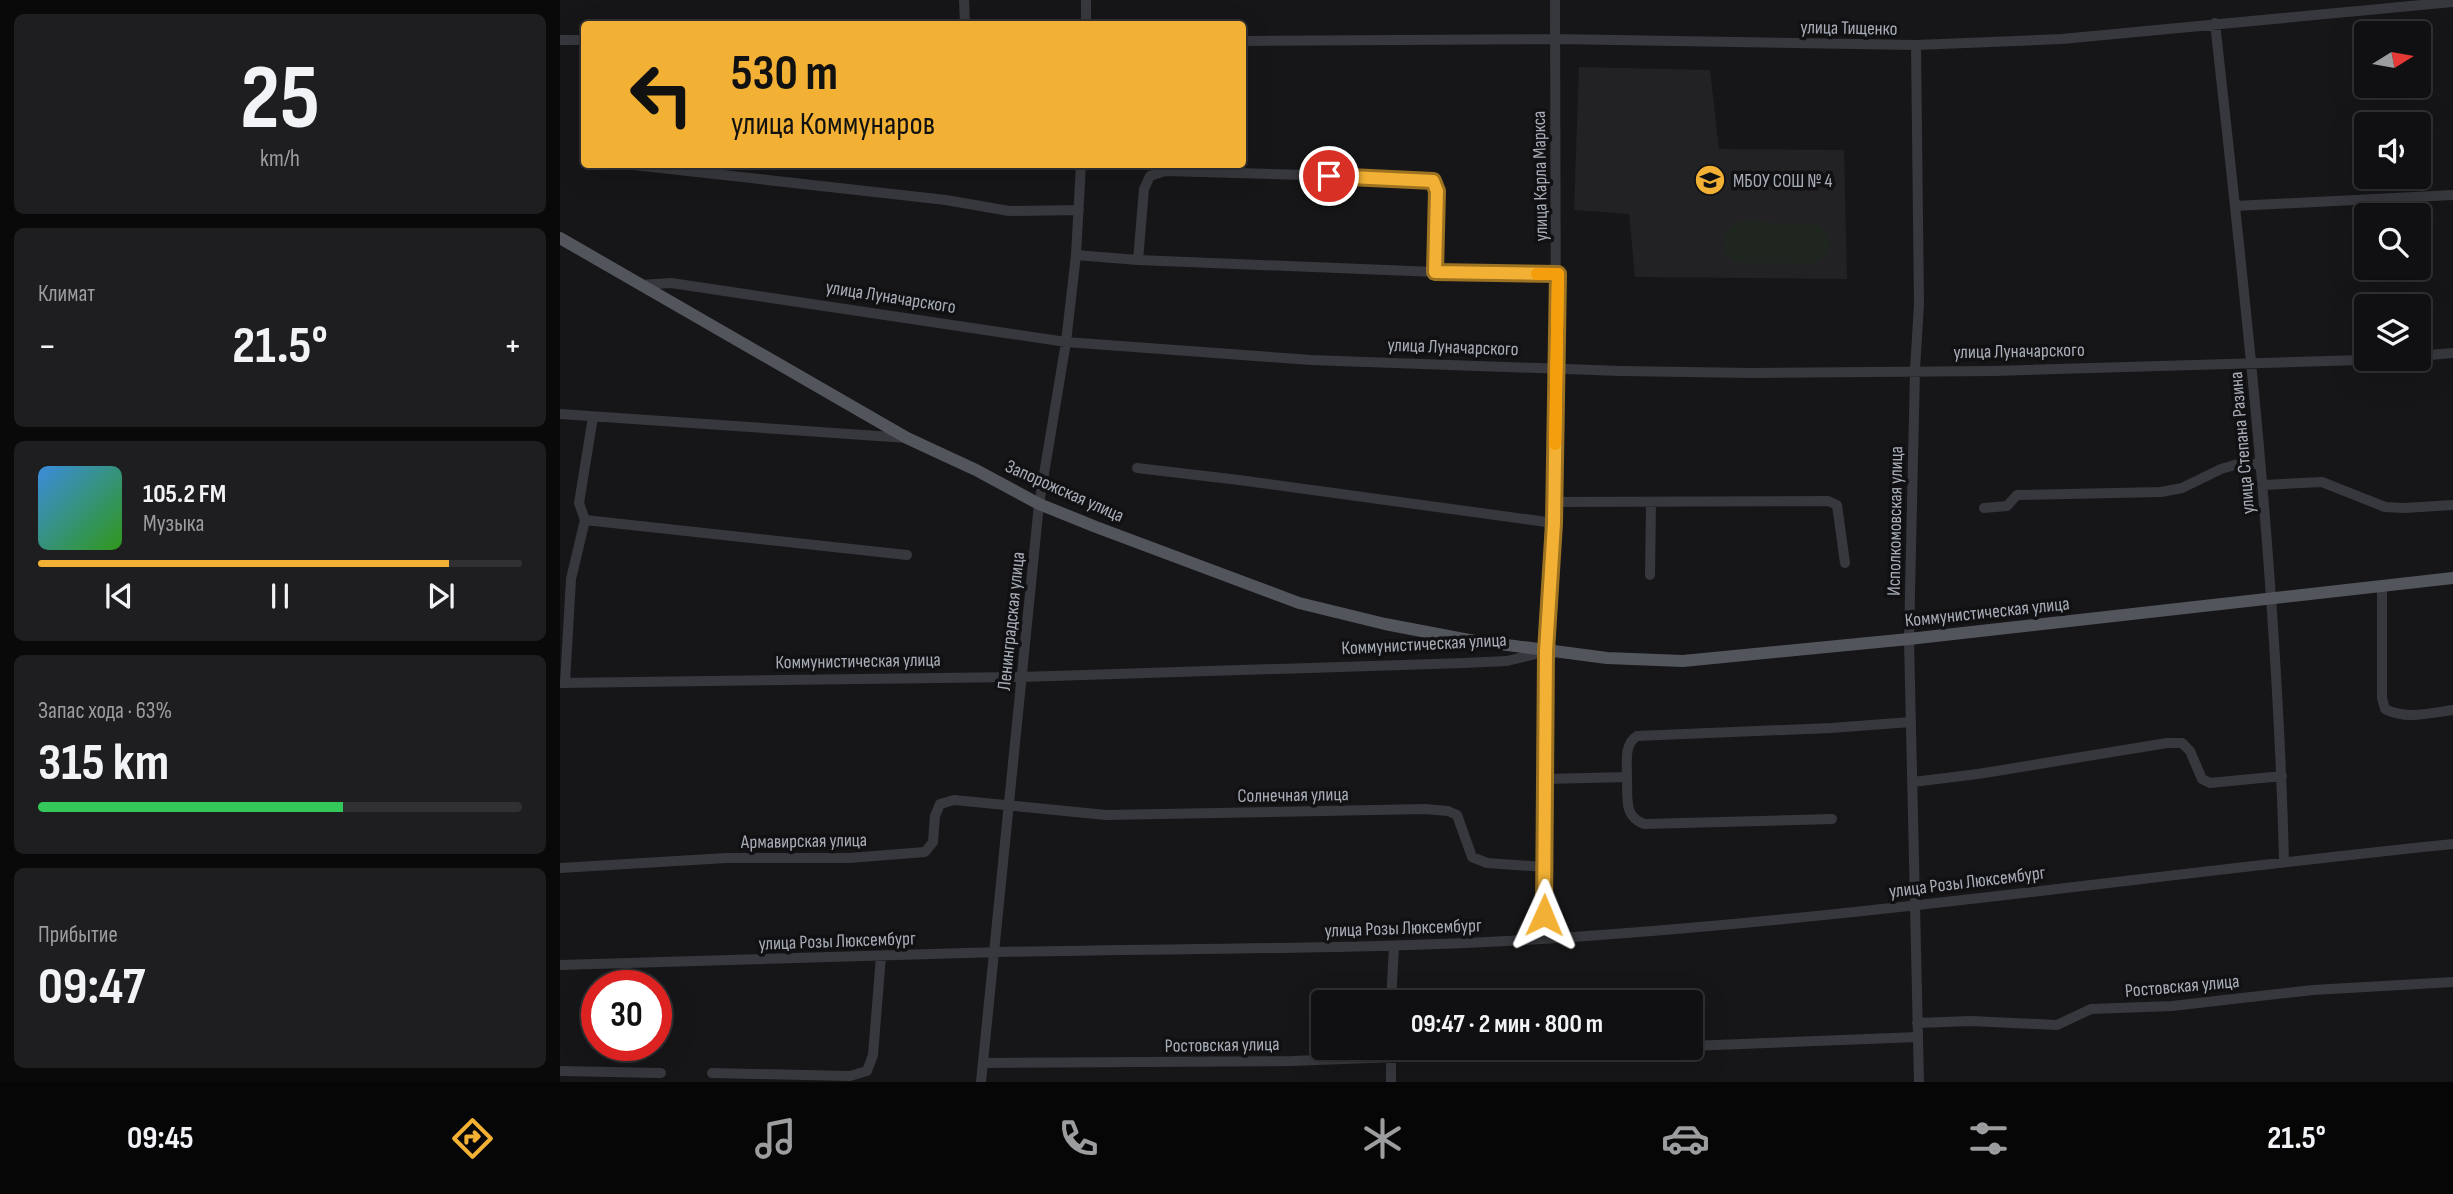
<!DOCTYPE html>
<html lang="ru">
<meta charset="utf-8">
<style>
body{margin:0;font-family:"Sofia Sans Condensed",sans-serif;background:#1e1e20;color:#f1f3f6;height:100vh;display:flex;flex-direction:column;font-size:26px;white-space:nowrap}
*{box-sizing:border-box;margin:0}
p{font-size:23px;color:#9c9d9f}
.icon{flex:none;width:38px;height:38px;fill:none;stroke:currentColor;stroke-width:2;stroke-linecap:round;stroke-linejoin:round}
.map{position:relative;flex:1;overflow:hidden}
.drawer{display:flex;flex-direction:column;gap:14px;padding:14px;background:#09090a;width:560px}
.drawer>*{flex:none}
.banner{position:absolute;left:21px;top:21px;width:665px;height:147px;border-radius:7px;box-shadow:0 7px 28px #0002,0 0 0 2px #303032;background:#f2b134;color:#111;overflow:hidden}
.needle{width:46px;rotate:79deg}
.fabs{position:absolute;left:1794px;top:21px;display:grid;gap:14px}
.fabs a{display:grid;place-items:center;width:77px;height:77px;border-radius:7px;background:#101012;box-shadow:0 7px 28px #0002,0 0 0 2px #303032;font-size:35px}
.speed{position:absolute;left:21px;top:970px;display:flex;gap:14px;font-size:35px;font-weight:700;text-align:center}
.speed>*{display:grid;place-content:center;width:91px;height:91px;border-radius:50%;background:#101012;box-shadow:0 7px 28px #0002,0 0 0 2px #303032;line-height:1}
.speed .limit{border:10px solid #d22;background:#fff;color:#111}
.pin{position:absolute;display:grid;place-items:center;width:60px;height:60px;color:#fff;margin:-30px;border:4px solid #fff;border-radius:50%;box-shadow:0 2px 7px #0007}
.me{position:absolute;width:77px;margin:-38px;rotate:1deg;stroke-linejoin:round;filter:drop-shadow(0 0 5px #0008)}
.turn{display:flex;align-items:center;gap:24px;height:147px;padding:0 35px;font-size:32px}
.turn .icon{width:91px;height:91px;stroke-width:2.5}
.turn b{display:block;font-size:49px;line-height:60px}
.big{font-size:52px;font-weight:700;line-height:1.1}
.drawer .widget{flex:1;display:flex;flex-direction:column;justify-content:center;gap:10px;min-width:0;padding:0 24px;border-radius:10px;background:#1e1e20}
.drawer .dial{align-items:center;gap:0}
.dial b{font-size:91px;line-height:1}
.song{display:flex;align-items:center;gap:21px}
.cover{width:84px;height:84px;border-radius:10px;background:linear-gradient(135deg,hsl(210 70% 55%),hsl(110 70% 35%))}
.played{height:7px;border-radius:4px;background:linear-gradient(90deg,#f2b134 85%,#303032 85%)}
.keys{display:flex;justify-content:space-around;direction:ltr}
.heat{display:flex;justify-content:space-between;align-items:center;font-size:38px;direction:ltr}
.charge{height:10px;border-radius:5px;background:linear-gradient(90deg,#34c759 63%,#303032 0)}
.trip{position:absolute;left:751px;top:990px;width:392px;height:70px;border-radius:7px;background:#101012;box-shadow:0 7px 28px #0002,0 0 0 2px #303032;font-weight:700;line-height:70px;text-align:center}
.tabs{display:flex;height:112px;justify-content:space-around;align-items:center;background:#060607;color:#9c9d9f}
.tabs .icon{width:49px;height:49px}
.tabs .selected{color:#f2b134}
.tabs b{font-size:32px;color:#f1f3f6}
main{display:flex;flex:1;min-height:0}
.map>svg:first-child{display:block}
.built{fill:#222225}
.green{fill:#1e261f}
.lines{fill:none;stroke-linecap:round;stroke-linejoin:round}
.minor{stroke:#37383d;stroke-width:10}
.major{stroke:#53555c;stroke-width:12}
.route-casing{stroke:#9d7322;stroke-width:18}
.route{stroke:#f2b134;stroke-width:12}
.slow{stroke:#f59e0b;stroke-width:12}
.labels{text-anchor:middle;stroke-width:7;stroke-linejoin:round;paint-order:stroke}
.street-label{font-size:19px;fill:#a8adb8;stroke:#111113}
.poi-label{font-size:19px;fill:#a8adb8;stroke:#111113;text-anchor:start}
</style>
<main>
<section class="drawer">
<div class="widget dial"><b>25</b><p>km/h</p></div>
<div class="widget"><p>Климат</p>
<div class="heat"><a>−</a><b class="big">21.5°</b><a>+</a></div>
</div>
<div class="widget">
<div class="song"><i class="cover"></i><div><b>105.2 FM</b><p>Музыка</p></div></div>
<div class="played"></div>
<div class="keys"><svg class="icon" aria-label="previous" viewBox="0 0 24 24"><path d="M18 5L8 12l10 7zM5 5v14"/></svg><svg class="icon" aria-label="pause" viewBox="0 0 24 24"><path d="M8 5v14M16 5v14"/></svg><svg class="icon" aria-label="next" viewBox="0 0 24 24"><path d="M6 5l10 7-10 7zM19 5v14"/></svg></div>
</div>
<div class="widget"><p>Запас хода · 63%</p><b class="big">315 km</b><div class="charge"></div></div>
<div class="widget"><p>Прибытие</p><b class="big">09:47</b></div>
</section>
<div class="map">
<svg width="1893" height="1082" viewBox="0 0 1893 1082">
<rect width="100%" height="100%" fill="#161618"/>
<path class="built" d="M1019,67L1150,70L1159,149L1284,150L1287,279L1075,277L1069,214L1014,210Z"/>
<path class="green" d="M1181,222L1257,224C1275,235 1273,257 1253,264L1183,263L1174,261L1166,253C1161,239 1166,227 1181,222Z"/>
<g class="lines">
<path class="minor" d="M404,0L405,24
M1655,23C1686,302 1717,581 1724,861
M526,24V0
M0,40H24
M682,41L995,39L1356,45L1502,39L1893,2
M1356,45L1359,304L1355,370L1349,639L1359,1082
M65,164L386,200L449,211L519,210
M1675,206L1893,195
M516,255L578,260L875,272L997,273
M578,260L584,189L590,176L605,171L851,178L873,181L877,191L875,272
M81,285L111,283L506,342L751,360L1061,371L1192,373L1434,371L1834,359
M1858,356L1893,353
M0,414L347,438
M577,468L679,480L994,523
M1703,485L1762,482L1825,507L1844,508L1893,505
M994,502L1268,501L1277,505L1285,563
M1424,508L1447,506L1457,495L1601,492L1622,488L1661,469L1678,464H1700
M25,520L347,555
M1090,575L1091,502
M1822,586V698L1825,709C1846,720 1870,713 1893,710
M0,683L461,677L904,663L947,661L984,652
M5,683L11,579L25,520L19,503L33,417
M1067,777C1067,762 1064,744 1077,736L1271,728L1351,722
M985,779L1067,777C1068,797 1063,816 1084,824L1272,819
M1353,782L1418,774L1607,743H1622L1630,751L1642,779L1650,783L1722,776
M0,868L166,858H289L365,852L373,842L375,816L380,804L394,800L546,815L865,809L888,811L897,815L912,857L927,863L985,867
M984,939L986,651L994,523L996,368L995,0
M0,965C146,961 292,955 439,952C620,948 801,950 982,939C1287,920 1589,875 1893,844
M831,1003L834,946
M1357,1023L1411,1021L1497,1025L1531,1009L1612,1006L1753,990L1893,982
M1130,1046L1358,1037
M423,1063L732,1061L1068,1048
M0,1071L101,1073
M152,1073L290,1076L307,1071L313,1055L321,956
M421,1082L479,504L506,342L516,255L521,164
M831,1082V1048"/>
<path class="major" d="M0,238L347,438L416,470L479,504L536,527L739,603L825,624L909,640L1047,658L1123,661L1349,639L1893,578"/>
</g>
<g class="lines">
<g class="route-casing">
<path id="route" d="M769,176L873,181L877,191L875,272L998,274L994,523L986,651L984,915"/>
</g>
<use href="#route" class="route"/>
<path class="slow" d="M977,274H998L995,444"/>
</g>
<defs>
<g id="school-disc" transform="scale(1.575)"><circle r="9.5" fill="#f2b134" stroke="#111113"/><path d="M0-5L7-2L0 1L-7-2ZM-4 1L0 2.5L4 1V4Q0 6-4 4Z" fill="#111"/></g>
</defs>
<g fill-rule="evenodd">
<use href="#school-disc" x="1150" y="180"/>
</g>
<g class="labels">
<g class="street-label">
<text transform="translate(1289 27) rotate(1)" y="7">улица Тищенко</text>
<text transform="translate(979 176) rotate(-91)" y="7">улица Карла Маркса</text>
<text transform="translate(331 296) rotate(9)" y="7">улица Луначарского</text>
<text transform="translate(893 346) rotate(2)" y="7">улица Луначарского</text>
<text transform="translate(1459 350) rotate(-1)" y="7">улица Луначарского</text>
<text transform="translate(1681 443) rotate(-95)" y="7">улица Степана Разина</text>
<text transform="translate(505 490) rotate(24)" y="7">Запорожская улица</text>
<text transform="translate(1334 521) rotate(-89)" y="7">Исполкомовская улица</text>
<text transform="translate(1427 611) rotate(-6)" y="7">Коммунистическая улица</text>
<text transform="translate(450 621) rotate(-84)" y="7">Ленинградская улица</text>
<text transform="translate(864 643) rotate(-3)" y="7">Коммунистическая улица</text>
<text transform="translate(298 660) rotate(-1)" y="7">Коммунистическая улица</text>
<text transform="translate(733 794) rotate(-1)" y="7">Солнечная улица</text>
<text transform="translate(244 840) rotate(-1)" y="7">Армавирская улица</text>
<text transform="translate(1407 881) rotate(-7)" y="7">улица Розы Люксембург</text>
<text transform="translate(843 927) rotate(-2)" y="7">улица Розы Люксембург</text>
<text transform="translate(277 940) rotate(-2)" y="7">улица Розы Люксембург</text>
<text transform="translate(1622 985) rotate(-5)" y="7">Ростовская улица</text>
<text transform="translate(662 1044) rotate(-1)" y="7">Ростовская улица</text>
</g>
<g class="poi-label">
<text x="1173" y="187">МБОУ СОШ № 4</text>
</g>
</g>
</svg>
<div class="fabs">
<a><svg class="needle" viewBox="-14 -14 28 28"><path d="M0-13l5 13h-10z" fill="#e53935"/><path d="M0 13l5-13h-10z" fill="#9c9d9f"/></svg></a>
<a><svg class="icon" aria-label="sound" viewBox="0 0 24 24"><path d="M4 9h4l5-4v14l-5-4H4zM17 9q2 3 0 6"/></svg></a>
<a><svg class="icon" aria-label="search" viewBox="0 0 24 24"><circle cx="10" cy="10" r="6"/><path d="M15 15l6 6"/></svg></a>
<a><svg class="icon" aria-label="layers" viewBox="0 0 24 24"><path d="M12 4l9 5-9 5-9-5zM3 14l9 5 9-5"/></svg></a>
</div>
<div class="speed"><div class="limit">30</div></div>
<div class="pin" style="left:769px;top:176px;background:#d93025"><svg class="icon" aria-label="arrive" viewBox="0 0 24 24"><path d="M6 21V4h12l-3 4 3 4H6"/></svg></div>
<svg class="me" style="left:984px;top:915px" viewBox="-20 -20 40 40"><path d="M0-17L14 15 0 8-14 15z" fill="#f2b134" stroke="#fff" stroke-width="4"/></svg>
<div class="trip">09:47 · 2 мин · 800 m</div>
<div class="banner">
<div class="turn"><svg class="icon" aria-label="left" viewBox="0 0 24 24"><path d="M17 20v-9H6M10 6l-5 5 5 5"/></svg><div><b>530 m</b>улица Коммунаров</div></div>
</div>
</div>
</main>
<nav class="tabs">
<b>09:45</b>
<svg class="icon selected" aria-label="directions" viewBox="0 0 24 24"><path d="M12 3l9 9-9 9-9-9zM9 14v-3h6M13 9l2 2-2 2"/></svg>
<svg class="icon" aria-label="music" viewBox="0 0 24 24"><path d="M9 18V5l10-2v13"/><circle cx="6" cy="18" r="3"/><circle cx="16" cy="16" r="3"/></svg>
<svg class="icon" aria-label="phone" viewBox="0 0 24 24"><path d="M5 4h4l2 5-3 2q2 4 5 5l2-3 5 2v4C11 20 4 13 5 4z"/></svg>
<svg class="icon" aria-label="climate" viewBox="0 0 24 24"><path d="M12 3v18M4 7l16 10M4 17L20 7"/></svg>
<svg class="icon" aria-label="car" viewBox="0 0 24 24"><path d="M5 17H2v-5l4-1 3-4h7l3 4 3 1v5h-3M9 17h6M6 11h13"/><circle cx="7" cy="17" r="2"/><circle cx="17" cy="17" r="2"/></svg>
<svg class="icon" aria-label="filters" viewBox="0 0 24 24"><path d="M4 7h16M4 17h16"/><circle cx="9" cy="7" r="2"/><circle cx="15" cy="17" r="2"/></svg>
<b>21.5°</b>
</nav>
